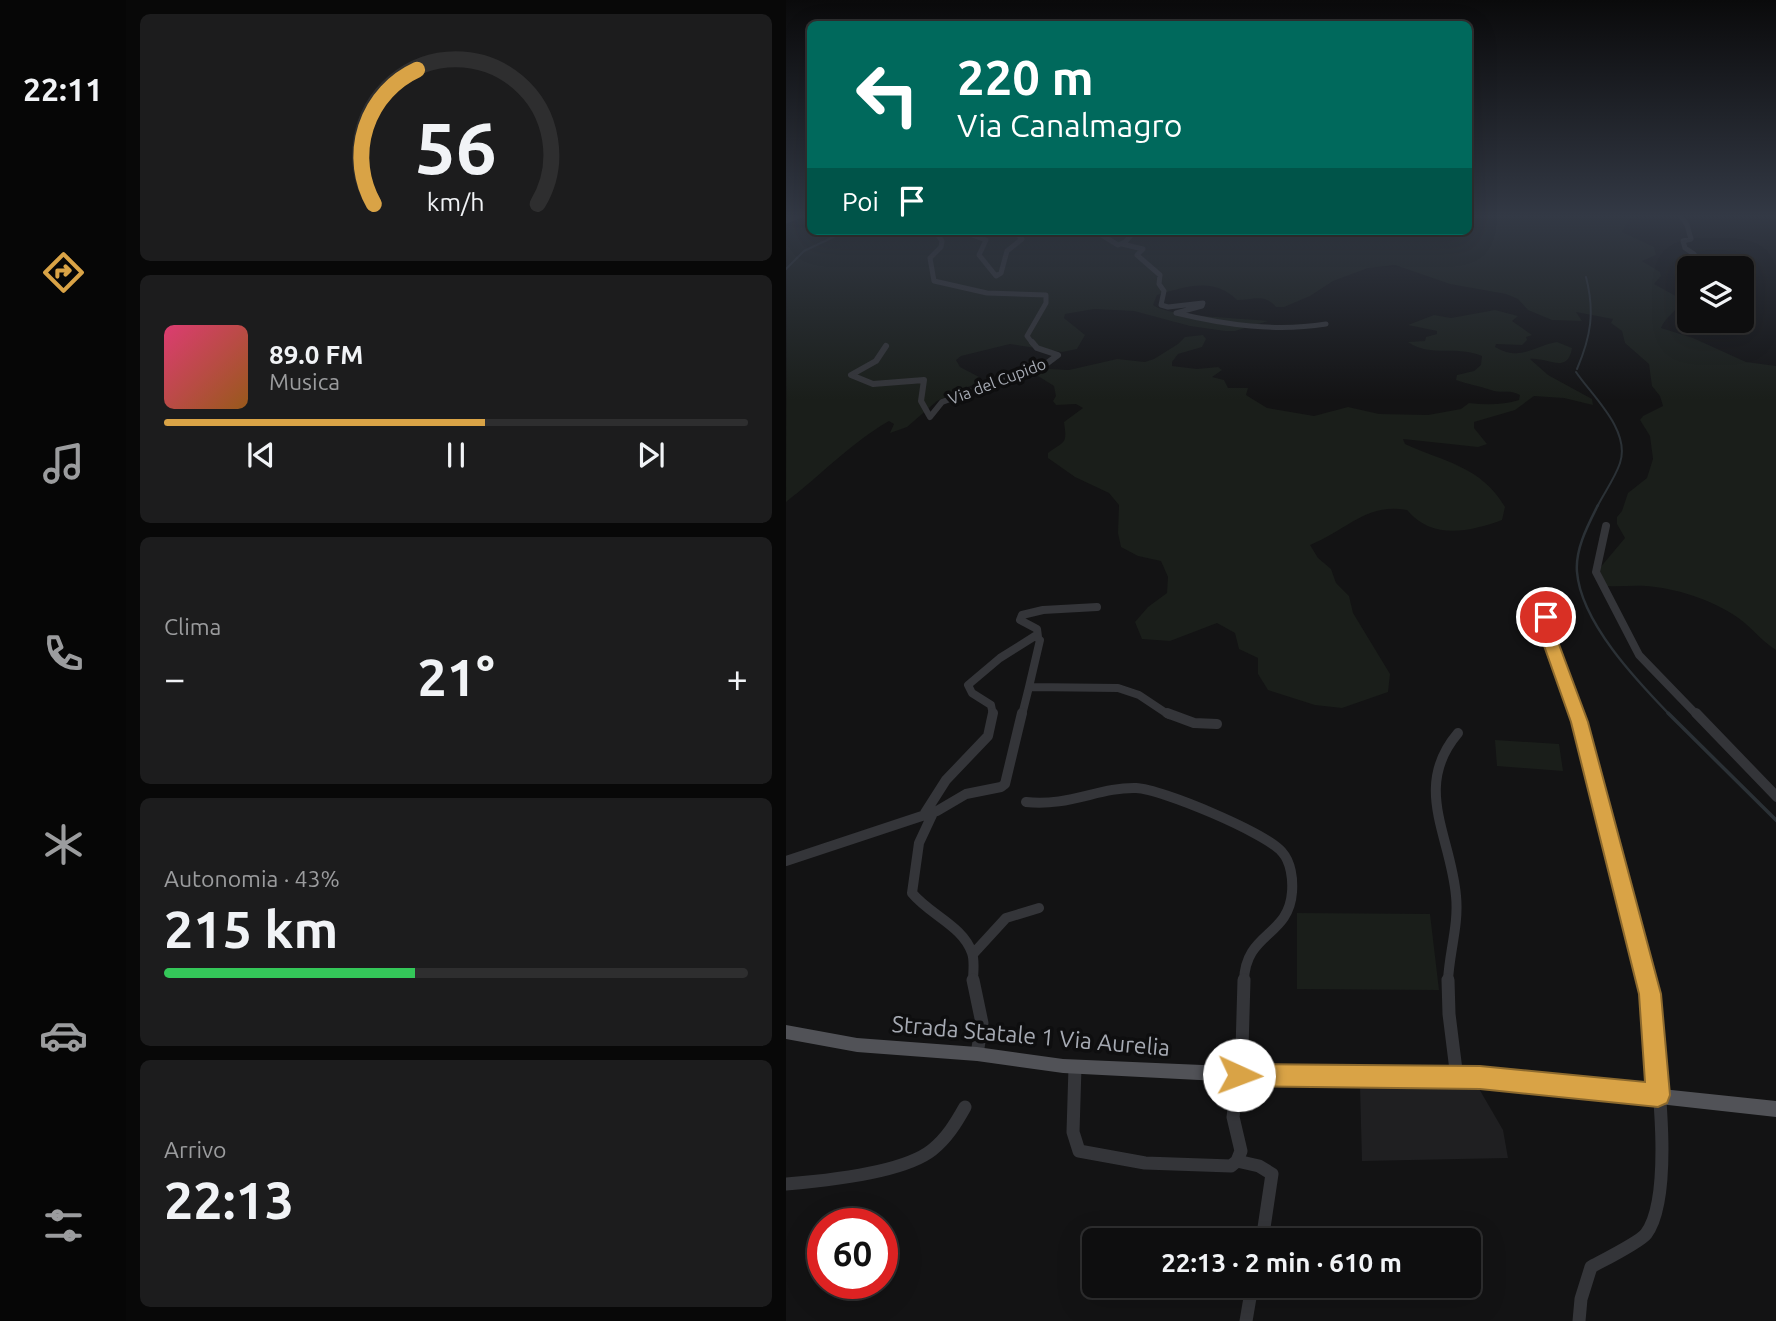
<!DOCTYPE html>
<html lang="it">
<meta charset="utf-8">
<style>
body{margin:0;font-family:Ubuntu,sans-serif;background:#1c1c1d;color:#f1f3f6;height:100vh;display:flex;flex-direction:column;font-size:26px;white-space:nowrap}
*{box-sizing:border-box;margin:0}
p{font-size:23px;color:#9b9c9e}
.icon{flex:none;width:38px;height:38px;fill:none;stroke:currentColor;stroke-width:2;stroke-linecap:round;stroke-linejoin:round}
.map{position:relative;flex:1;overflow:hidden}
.sheet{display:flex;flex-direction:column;gap:14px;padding:14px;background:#080808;width:660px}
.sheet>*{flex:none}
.top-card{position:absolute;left:21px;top:21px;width:665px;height:214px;border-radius:10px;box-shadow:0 7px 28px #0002,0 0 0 2px #2e2e2f;background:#00695c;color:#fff;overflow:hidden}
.buttons{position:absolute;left:891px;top:256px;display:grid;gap:14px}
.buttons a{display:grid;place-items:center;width:77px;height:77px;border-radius:10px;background:#0e0e0f;box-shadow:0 7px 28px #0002,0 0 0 2px #2e2e2f;font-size:35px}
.speed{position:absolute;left:21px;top:1208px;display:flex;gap:14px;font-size:35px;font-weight:700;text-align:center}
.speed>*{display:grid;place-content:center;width:91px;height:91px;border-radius:50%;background:#0e0e0f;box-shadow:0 7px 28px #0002,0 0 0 2px #2e2e2f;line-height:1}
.speed .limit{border:10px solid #d22;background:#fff;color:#111}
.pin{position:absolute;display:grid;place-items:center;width:60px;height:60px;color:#fff;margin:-30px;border:4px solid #fff;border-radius:50%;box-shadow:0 2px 7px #0007}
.me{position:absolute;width:77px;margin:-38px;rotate:92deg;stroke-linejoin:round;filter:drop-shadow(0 0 5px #0008)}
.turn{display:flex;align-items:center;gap:24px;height:147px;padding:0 35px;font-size:32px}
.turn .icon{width:91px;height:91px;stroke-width:2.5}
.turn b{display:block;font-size:49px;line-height:60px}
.then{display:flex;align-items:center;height:66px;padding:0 35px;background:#0003;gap:14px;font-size:26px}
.big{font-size:52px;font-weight:700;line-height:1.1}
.sheet .widget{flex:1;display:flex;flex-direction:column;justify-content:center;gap:10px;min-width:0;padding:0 24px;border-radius:10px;background:#1c1c1d}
.sheet .dial{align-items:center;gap:0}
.dial svg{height:182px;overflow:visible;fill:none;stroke:#2e2e2f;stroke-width:7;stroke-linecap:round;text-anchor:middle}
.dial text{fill:#f1f3f6;stroke:none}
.song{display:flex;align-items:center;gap:21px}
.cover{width:84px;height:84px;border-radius:10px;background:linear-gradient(135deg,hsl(340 70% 55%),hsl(30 70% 35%))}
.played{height:7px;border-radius:4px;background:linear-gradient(90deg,#d9a346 55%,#2e2e2f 55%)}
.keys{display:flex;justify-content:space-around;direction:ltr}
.heat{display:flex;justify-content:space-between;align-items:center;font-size:38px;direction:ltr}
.charge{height:10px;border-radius:5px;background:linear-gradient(90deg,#34c759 43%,#2e2e2f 0)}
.trip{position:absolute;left:296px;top:1228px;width:399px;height:70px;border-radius:10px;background:#0e0e0f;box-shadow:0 7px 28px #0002,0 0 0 2px #2e2e2f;font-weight:700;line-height:70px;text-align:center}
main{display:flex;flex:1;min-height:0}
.tab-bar{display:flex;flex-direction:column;width:126px;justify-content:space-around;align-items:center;background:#060606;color:#9b9c9e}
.tab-bar .icon{width:49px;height:49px}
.tab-bar .current{color:#d9a346}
.tab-bar b{font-size:32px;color:#f1f3f6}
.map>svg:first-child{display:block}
.built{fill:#1f1f21}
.green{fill:#1a1e1a}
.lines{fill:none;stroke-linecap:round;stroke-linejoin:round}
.stream-far2{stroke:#2b3136;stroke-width:2}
.stream-far1{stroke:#2b3136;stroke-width:2.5}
.stream{stroke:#2b3136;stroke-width:3.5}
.minor-far4{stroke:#343539;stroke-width:5}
.minor-far3{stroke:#343539;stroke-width:6}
.minor-far2{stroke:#343539;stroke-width:8}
.minor-far1{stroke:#343539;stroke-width:10}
.minor{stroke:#343539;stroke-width:13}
.major{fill:#515257;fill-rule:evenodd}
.route{fill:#d9a346;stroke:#8d6a2e;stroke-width:2}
.labels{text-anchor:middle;stroke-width:7;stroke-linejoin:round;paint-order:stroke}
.far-street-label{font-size:16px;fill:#a6aab3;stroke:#0e0e0f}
.near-street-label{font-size:23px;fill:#a6aab3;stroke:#0e0e0f}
</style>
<main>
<nav class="tab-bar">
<b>22:11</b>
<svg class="icon current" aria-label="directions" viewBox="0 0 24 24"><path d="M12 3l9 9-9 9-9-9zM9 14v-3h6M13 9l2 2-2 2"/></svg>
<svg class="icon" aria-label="music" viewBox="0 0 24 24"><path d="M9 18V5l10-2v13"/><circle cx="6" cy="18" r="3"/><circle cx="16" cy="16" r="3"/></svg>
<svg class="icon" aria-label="phone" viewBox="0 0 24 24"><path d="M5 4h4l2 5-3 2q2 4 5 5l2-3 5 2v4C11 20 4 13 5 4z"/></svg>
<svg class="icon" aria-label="climate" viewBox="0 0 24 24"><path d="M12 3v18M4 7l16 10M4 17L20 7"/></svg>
<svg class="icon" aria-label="car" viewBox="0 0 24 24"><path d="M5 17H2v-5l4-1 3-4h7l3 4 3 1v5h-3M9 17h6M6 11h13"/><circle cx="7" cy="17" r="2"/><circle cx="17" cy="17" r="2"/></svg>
<svg class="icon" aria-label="filters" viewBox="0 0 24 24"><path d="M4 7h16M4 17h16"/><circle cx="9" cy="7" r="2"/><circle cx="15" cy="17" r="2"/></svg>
</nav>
<section class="sheet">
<div class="widget dial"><svg viewBox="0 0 100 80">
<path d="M14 69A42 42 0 1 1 86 69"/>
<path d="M14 69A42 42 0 0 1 33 10" stroke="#d9a346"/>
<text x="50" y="56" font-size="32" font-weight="700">56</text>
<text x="50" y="72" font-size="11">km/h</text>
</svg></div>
<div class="widget">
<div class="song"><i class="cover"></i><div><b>89.0 FM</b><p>Musica</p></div></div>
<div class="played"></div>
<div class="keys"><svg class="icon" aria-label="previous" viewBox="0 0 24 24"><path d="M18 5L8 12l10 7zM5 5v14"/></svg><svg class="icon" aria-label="pause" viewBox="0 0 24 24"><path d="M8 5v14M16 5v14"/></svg><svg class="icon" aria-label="next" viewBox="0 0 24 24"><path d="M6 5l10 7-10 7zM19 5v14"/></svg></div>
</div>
<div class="widget"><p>Clima</p>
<div class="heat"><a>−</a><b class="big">21°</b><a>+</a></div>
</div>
<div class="widget"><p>Autonomia · 43%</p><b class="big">215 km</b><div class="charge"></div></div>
<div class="widget"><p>Arrivo</p><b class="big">22:13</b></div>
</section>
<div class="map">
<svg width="991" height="1321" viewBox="0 0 991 1321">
<rect width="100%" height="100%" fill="#131314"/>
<path class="built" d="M574,1086L692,1087L717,1130L722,1158L576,1161Z"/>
<path class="green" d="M683,215H856L843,220L836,232L868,247L870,255L856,261L874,272L875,276L868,284L897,300C891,311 880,316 875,328L907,338L960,362L990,366V650C974,640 964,625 948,615C923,599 889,588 860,586C847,585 834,587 821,586L813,569L839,538L831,524V517L836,511L842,493L861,478L867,459L864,436L854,420L857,416L877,406L874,396L866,386L863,364L839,343L836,331L825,323L827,319L790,312L796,321L766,320L742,310L732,299L720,294L664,284L609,265L582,268L547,281L524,296L498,307H490C478,293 468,300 451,300C428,277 401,286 371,295L367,305C382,317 459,318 482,321L449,331H439L404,326L348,311L308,309L279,314L278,318L299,335L291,349L276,352L224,344L175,356L170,360L174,367L195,378L193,382L151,401L121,427L104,433L108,424L103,421C66,442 35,475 0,502L1,226L24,228V231H682Z
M709,310L732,316L726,321L746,335L740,337L741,340L736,345L710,344L709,347C736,362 746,346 771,342L786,348C782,375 761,357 744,359L762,375L806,399L807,405L778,398L748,396L729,410L688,422V428L701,444L692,447L617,439L619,444C658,462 695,466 719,507L716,520C683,532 646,540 621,510C579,503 562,530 524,545L532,558L545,569L550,583L563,596L567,613L604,674L602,692L556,708L529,705L482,690L472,674V658L453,649L449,633L431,623L384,641L356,639L349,622L362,607L381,593L382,577L375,561L352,556L335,547L332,533L333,505L323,493L289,477L262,458V453C280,440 281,444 278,422L297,408L290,404L270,405L267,401L270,396L268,386L252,376L254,371L263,369L283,370L331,359L359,362L368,359L392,344L399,337L417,335L420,339L416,347L392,354L386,362V366L411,369L432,367L436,370L426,377L438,380L442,388H462L460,395L481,408L528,416L562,407L593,414L642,415L675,409L683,403C700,405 717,405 733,400L734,395C724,389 715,394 705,390C693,386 681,384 670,380L671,375L688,371L695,365L696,356C671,345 645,358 622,342L639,341L640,337L651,334V331L622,325L648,315L665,318Z
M709,740L773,744L777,771L711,766Z
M511,913L644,914L653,990L511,989Z"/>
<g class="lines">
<path class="stream-far2" d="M0,269L18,251L60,231
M791,369C805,336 809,312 800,277
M790,372C806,396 845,430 834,463C829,478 818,493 811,507"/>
<path class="stream-far1" d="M812,505C802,525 789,549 791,572C795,622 850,680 884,715"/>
<path class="stream" d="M882,713L991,821"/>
<path class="minor-far4" d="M894,215L901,225L905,239L897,241L899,248L908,254L904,256L911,268
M0,221L16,215
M149,231L156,241L155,247L144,258L148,281L201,293L260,295V303L241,336L247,344
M175,231L200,240L193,255L210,276L215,273L221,251L236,239L228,231
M293,231L314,234L332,245L339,242L349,231
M336,244L357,249L351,255L374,275L373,284L378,291L375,305L382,307L417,303L416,306L390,313C440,325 489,332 540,324"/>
<path class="minor-far3" d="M100,346L90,361L65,375L87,384L138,380L135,401L144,417L156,402L260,364L272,355L251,348L246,342"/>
<path class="minor-far2" d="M820,526L810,572L853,655L911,715
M768,611L760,617L758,623L791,715
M252,637L251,629L234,620L236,615L257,610L311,607
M207,715L205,705L186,693L182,685L214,658L249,636L254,640L243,687L332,688L353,695L383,715
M236,715L243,687"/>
<path class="minor-far1" d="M381,713L408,723L431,724
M791,713L861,981
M910,713L991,797
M240,802C282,807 314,787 350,788C376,789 480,833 496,852C505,862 507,879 506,892C503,937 459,932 458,981
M139,813L160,780L202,736L207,713
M147,813L133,843L126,893C144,915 177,926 186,953C189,961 187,973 187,981
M0,861L151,811L180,794L215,787L219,784L236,713
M187,954L220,918L253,908
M662,981C663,953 673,925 670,896C665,836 626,787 672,733"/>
<path class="minor" d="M187,980L196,1023L191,1054
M662,980L663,1014L671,1078
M289,1067L287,1132L293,1151L359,1163L445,1166L451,1161
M451,1161L455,1151L447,1117L456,1049L458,980
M451,1161L473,1166L486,1174L476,1241
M0,1184C37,1181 117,1173 146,1150C161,1138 170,1123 179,1107
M460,1321L466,1286
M793,1321L795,1299L805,1267C816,1261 854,1242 860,1234C891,1193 868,1047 864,994L860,980"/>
<path class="major" d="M0,1025L71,1038L191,1047L277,1059L529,1070H694L991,1101V1117L694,1084L529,1086L277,1073L191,1061L71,1052L0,1039Z"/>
</g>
<linearGradient id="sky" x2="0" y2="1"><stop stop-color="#0a0a0b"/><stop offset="0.54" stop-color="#333945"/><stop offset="1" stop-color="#333945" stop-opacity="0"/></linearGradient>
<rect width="991" height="400" fill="url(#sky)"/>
<path class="route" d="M760,612L768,617L766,623L771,639L802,722L875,994L884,1095L881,1103L872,1107L694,1089L453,1086L445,1083L441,1075L445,1067L453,1064L694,1066L859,1082L853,994L785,722L750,623L755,613Z"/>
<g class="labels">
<g class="far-street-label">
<text transform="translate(211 381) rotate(-21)" y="6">Via del Cupido</text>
</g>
<g class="near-street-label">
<text transform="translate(245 1036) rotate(5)" y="8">Strada Statale 1 Via Aurelia</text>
</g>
</g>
</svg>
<div class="buttons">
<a><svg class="icon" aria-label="layers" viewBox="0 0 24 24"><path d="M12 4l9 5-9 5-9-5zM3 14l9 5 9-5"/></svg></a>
</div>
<div class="speed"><div class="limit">60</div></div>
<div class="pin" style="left:760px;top:617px;background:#d93025"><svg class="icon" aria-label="arrive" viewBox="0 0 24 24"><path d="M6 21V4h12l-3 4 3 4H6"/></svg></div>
<svg class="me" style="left:453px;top:1075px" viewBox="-20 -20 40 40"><circle r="19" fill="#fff"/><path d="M0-13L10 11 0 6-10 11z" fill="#d9a346"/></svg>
<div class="trip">22:13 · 2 min · 610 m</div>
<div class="top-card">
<div class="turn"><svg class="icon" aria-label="left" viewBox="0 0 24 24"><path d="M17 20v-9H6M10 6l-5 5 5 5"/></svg><div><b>220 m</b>Via Canalmagro</div></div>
<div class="then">Poi<svg class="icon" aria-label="arrive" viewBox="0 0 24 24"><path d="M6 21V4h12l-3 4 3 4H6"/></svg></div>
</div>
</div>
</main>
